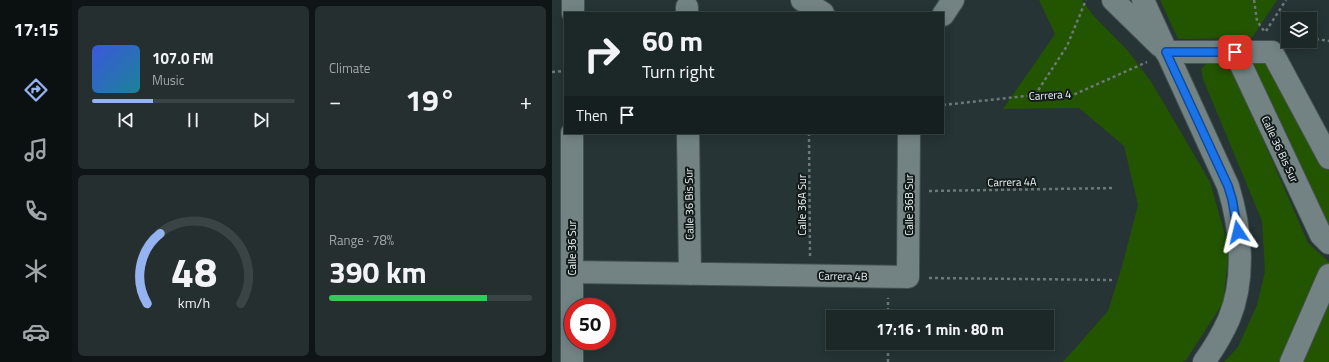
<!DOCTYPE html>
<meta charset="utf-8">
<style>
body{margin:0;font-family:"Titillium Web",sans-serif;background:#252f30;color:#f1f3f6;height:100vh;display:flex;flex-direction:column;font-size:15px;white-space:nowrap}
*{box-sizing:border-box;margin:0}
p{font-size:13px;color:#a0a5a8}
.icon{flex:none;width:22px;height:22px;fill:none;stroke:currentColor;stroke-width:2;stroke-linecap:round;stroke-linejoin:round}
.map{position:relative;flex:1;overflow:hidden}
.details{display:flex;flex-direction:column;gap:6px;padding:6px;background:#0f1516;width:480px}
.details>*{flex:none}
.guide{position:absolute;left:12px;top:12px;width:380px;height:122px;border-radius:0px;box-shadow:0 2px 10px #0003,0 0 0 1px #3a4445;background:#1c2728;color:#f1f3f6;overflow:hidden}
.buttons{position:absolute;left:729px;top:12px;display:grid;gap:8px}
.buttons a{display:grid;place-items:center;width:36px;height:36px;border-radius:0px;background:#1c2728;box-shadow:0 2px 10px #0003,0 0 0 1px #3a4445;font-size:20px}
.speed{position:absolute;left:12px;top:298px;display:flex;gap:8px;font-size:20px;font-weight:700;text-align:center}
.speed>*{display:grid;place-content:center;width:52px;height:52px;border-radius:50%;background:#1c2728;box-shadow:0 2px 10px #0003,0 0 0 1px #3a4445;line-height:1}
.speed .limit{border:6px solid #d22;background:#fff;color:#111}
.pin{position:absolute;display:grid;place-items:center;width:34px;height:34px;color:#fff;margin:-17px;border-radius:8px;box-shadow:0 2px 6px #0006}
.me{position:absolute;width:44px;margin:-22px;rotate:350deg;stroke-linejoin:round;filter:drop-shadow(0 0 3px #0008)}
.turn{display:flex;align-items:center;gap:14px;height:84px;padding:0 12px;font-size:18px}
.turn .icon{width:52px;height:52px;stroke-width:2.5}
.turn b{display:block;font-size:28px;line-height:34px}
.then{display:flex;align-items:center;height:38px;padding:0 12px;background:#0003;gap:8px;font-size:15px}
.big{font-size:30px;font-weight:700;line-height:1.1}
.details .card{flex:1;display:flex;flex-direction:column;justify-content:center;gap:6px;min-width:0;padding:0 14px;border-radius:6px;background:#252f30}
.details .dial{align-items:center;gap:0}
.dial svg{height:104px;overflow:visible;fill:none;stroke:#3a4445;stroke-width:7;stroke-linecap:round;text-anchor:middle}
.dial text{fill:#f1f3f6;stroke:none}
.song{display:flex;align-items:center;gap:12px}
.cover{width:48px;height:48px;border-radius:6px;background:linear-gradient(135deg,hsl(230 70% 55%),hsl(190 70% 35%))}
.played{height:4px;border-radius:2px;background:linear-gradient(90deg,#95b2f1 30%,#3a4445 30%)}
.keys{display:flex;justify-content:space-around;direction:ltr}
.heat{display:flex;justify-content:space-between;align-items:center;font-size:22px;direction:ltr}
.charge{height:6px;border-radius:3px;background:linear-gradient(90deg,#34c759 78%,#3a4445 0)}
.details .tiles{flex:1;display:grid;gap:6px;grid-template-columns:repeat(2,1fr)}
.trip{position:absolute;left:274px;top:310px;width:228px;height:40px;border-radius:0px;background:#1c2728;box-shadow:0 2px 10px #0003,0 0 0 1px #3a4445;font-weight:700;line-height:40px;text-align:center}
main{display:flex;flex:1;min-height:0}
.dock{display:flex;flex-direction:column;width:72px;justify-content:space-around;align-items:center;background:#0b1010;color:#a0a5a8}
.dock .icon{width:28px;height:28px}
.dock .current{color:#95b2f1}
.dock b{font-size:18px;color:#f1f3f6}
.map>svg:first-child{display:block}
.green{fill:#235400}
.lines{fill:none;stroke-linecap:round;stroke-linejoin:round}
.minor-casing{stroke:#445051;stroke-width:24}
.secondary-casing{stroke:#445051;stroke-width:24}
.path{stroke:#6c7879;stroke-width:2.5;stroke-dasharray:3 3;stroke-linecap:butt}
.minor{stroke:#738384;stroke-width:22}
.secondary{stroke:#738384;stroke-width:22}
.route-casing{stroke:#114b97;stroke-width:10}
.route{stroke:#1a73e8;stroke-width:7}
.labels{text-anchor:middle;stroke-width:4;stroke-linejoin:round;paint-order:stroke}
.street-label{font-size:11px;fill:#edf6f6;stroke:#141b1b}
</style>
<main>
<nav class="dock">
<b>17:15</b>
<svg class="icon current" aria-label="directions" viewBox="0 0 24 24"><path d="M12 3l9 9-9 9-9-9zM9 14v-3h6M13 9l2 2-2 2"/></svg>
<svg class="icon" aria-label="music" viewBox="0 0 24 24"><path d="M9 18V5l10-2v13"/><circle cx="6" cy="18" r="3"/><circle cx="16" cy="16" r="3"/></svg>
<svg class="icon" aria-label="phone" viewBox="0 0 24 24"><path d="M5 4h4l2 5-3 2q2 4 5 5l2-3 5 2v4C11 20 4 13 5 4z"/></svg>
<svg class="icon" aria-label="climate" viewBox="0 0 24 24"><path d="M12 3v18M4 7l16 10M4 17L20 7"/></svg>
<svg class="icon" aria-label="car" viewBox="0 0 24 24"><path d="M5 17H2v-5l4-1 3-4h7l3 4 3 1v5h-3M9 17h6M6 11h13"/><circle cx="7" cy="17" r="2"/><circle cx="17" cy="17" r="2"/></svg>
</nav>
<section class="details">
<div class="tiles">
<div class="card">
<div class="song"><i class="cover"></i><div><b>107.0 FM</b><p>Music</p></div></div>
<div class="played"></div>
<div class="keys"><svg class="icon" aria-label="previous" viewBox="0 0 24 24"><path d="M18 5L8 12l10 7zM5 5v14"/></svg><svg class="icon" aria-label="pause" viewBox="0 0 24 24"><path d="M8 5v14M16 5v14"/></svg><svg class="icon" aria-label="next" viewBox="0 0 24 24"><path d="M6 5l10 7-10 7zM19 5v14"/></svg></div>
</div>
<div class="card"><p>Climate</p>
<div class="heat"><a>−</a><b class="big">19°</b><a>+</a></div>
</div>
<div class="card dial"><svg viewBox="0 0 100 80">
<path d="M14 69A42 42 0 1 1 86 69"/>
<path d="M14 69A42 42 0 0 1 24 15" stroke="#95b2f1"/>
<text x="50" y="56" font-size="32" font-weight="700">48</text>
<text x="50" y="72" font-size="11">km/h</text>
</svg></div>
<div class="card"><p>Range · 78%</p><b class="big">390 km</b><div class="charge"></div></div>
</div>
</section>
<div class="map">
<svg width="777" height="362" viewBox="0 0 777 362">
<rect width="100%" height="100%" fill="#263435"/>
<path class="green" d="M487,0H530L540,14L576,51L600,83L658,182L677,249L671,303L634,360L631,362H511L556,311L570,266L586,205L572,146L527,108L451,109L503,34Z
M608,0H725L700,38L626,39Z
M695,58L718,63L777,171V230Z
M663,59L679,66L756,243L777,262V362H672L686,347L705,305L713,271L710,221L651,79L649,69L655,63Z"/>
<g class="lines">
<g class="minor-casing">
<path id="minor" d="M250,0L271,13
M135,7V13
M21,13V0
M391,15L401,0
M614,52H720L777,158
M683,52L769,235L777,243
M20,133V362
M136,133L138,274
M20,272L356,277L357,133
M739,362L777,275"/>
</g>
<g class="secondary-casing">
<path id="secondary" d="M561,0L608,46
M591,0L676,186C689,228 694,278 677,319C670,335 662,348 652,362"/>
</g>
<path class="path" d="M702,0L705,21L712,31
M714,31L734,0
M758,38L777,41
M0,72L13,71
M483,95L515,46L534,0
M391,105L483,95H521L595,62
M257,133L258,256
M377,191L563,188
M377,278L561,280
M336,317V298
M336,362V343"/>
<use href="#minor" class="minor"/>
<use href="#secondary" class="secondary"/>
</g>
<g class="lines">
<g class="route-casing">
<path id="route" d="M683,52H614L676,186L680,199L686,232"/>
</g>
<use href="#route" class="route"/>
</g>
<g class="labels">
<g class="street-label">
<text transform="translate(498 95) rotate(-3)" y="4">Carrera 4</text>
<text transform="translate(728 149) rotate(65)" y="4">Calle 36 Bis Sur</text>
<text transform="translate(460 182) rotate(-1)" y="4">Carrera 4A</text>
<text transform="translate(137 204) rotate(-91)" y="4">Calle 36 Bis Sur</text>
<text transform="translate(250 205) rotate(-90)" y="4">Calle 36A Sur</text>
<text transform="translate(357 205) rotate(-90)" y="4">Calle 36B Sur</text>
<text transform="translate(20 248) rotate(-90)" y="4">Calle 36 Sur</text>
<text transform="translate(291 276) rotate(1)" y="4">Carrera 4B</text>
</g>
</g>
</svg>
<div class="buttons">
<a><svg class="icon" aria-label="layers" viewBox="0 0 24 24"><path d="M12 4l9 5-9 5-9-5zM3 14l9 5 9-5"/></svg></a>
</div>
<div class="speed"><div class="limit">50</div></div>
<div class="pin" style="left:683px;top:52px;background:#d93025"><svg class="icon" aria-label="arrive" viewBox="0 0 24 24"><path d="M6 21V4h12l-3 4 3 4H6"/></svg></div>
<svg class="me" style="left:686px;top:232px" viewBox="-20 -20 40 40"><path d="M0-17L14 15 0 8-14 15z" fill="#1a73e8" stroke="#fff" stroke-width="4"/></svg>
<div class="trip">17:16 · 1 min · 80 m</div>
<div class="guide">
<div class="turn"><svg class="icon" aria-label="right" viewBox="0 0 24 24"><path d="M7 20v-9h11M14 6l5 5-5 5"/></svg><div><b>60 m</b>Turn right</div></div>
<div class="then">Then<svg class="icon" aria-label="arrive" viewBox="0 0 24 24"><path d="M6 21V4h12l-3 4 3 4H6"/></svg></div>
</div>
</div>
</main>
